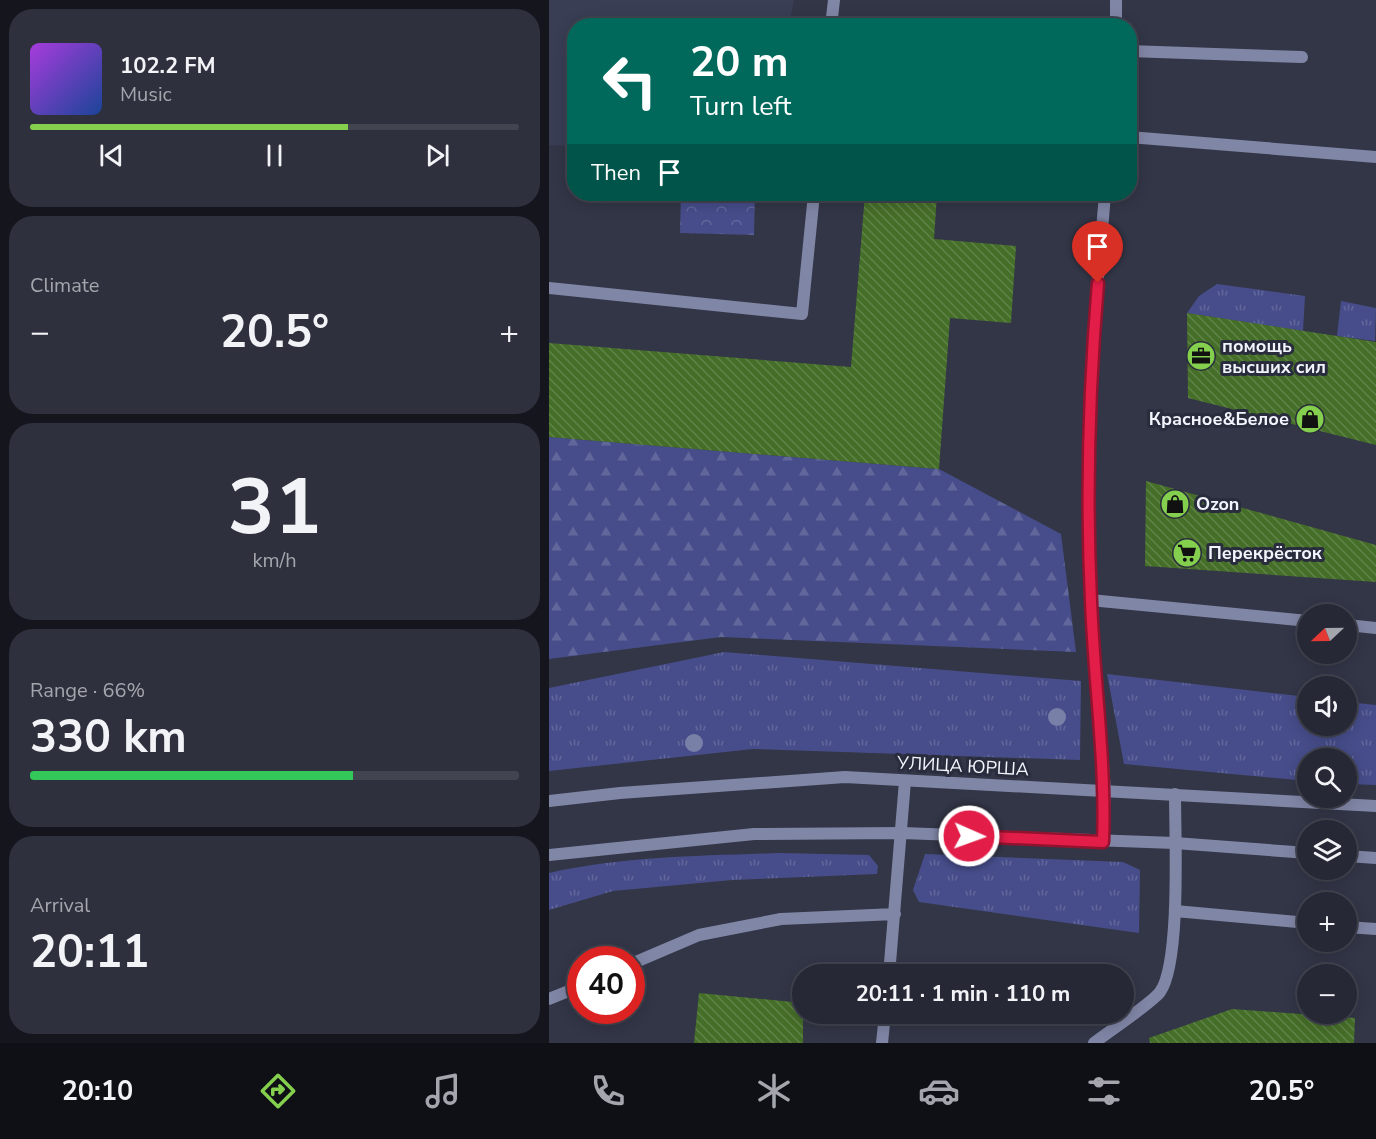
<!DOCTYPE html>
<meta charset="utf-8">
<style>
body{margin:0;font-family:"Nunito Sans",sans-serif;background:#2e303d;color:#f1f3f6;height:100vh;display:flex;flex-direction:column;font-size:22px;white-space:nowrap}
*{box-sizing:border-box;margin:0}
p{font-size:20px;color:#a4a6ad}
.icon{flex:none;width:33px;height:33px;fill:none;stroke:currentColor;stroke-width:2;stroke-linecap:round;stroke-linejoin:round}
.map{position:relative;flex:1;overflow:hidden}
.panel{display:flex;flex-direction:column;gap:9px;padding:9px;background:#15161d;width:549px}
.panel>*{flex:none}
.banner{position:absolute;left:18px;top:18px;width:570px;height:183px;border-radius:24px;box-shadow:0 3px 15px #0003,0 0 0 2px #424450;background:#00695c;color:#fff;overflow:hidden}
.needle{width:39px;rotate:248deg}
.buttons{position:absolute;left:748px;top:604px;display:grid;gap:12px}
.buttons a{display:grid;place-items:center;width:60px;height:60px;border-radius:50%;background:#262835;box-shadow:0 3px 15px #0003,0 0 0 2px #424450;font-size:30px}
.speed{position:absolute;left:18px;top:946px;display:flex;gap:12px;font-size:30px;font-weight:700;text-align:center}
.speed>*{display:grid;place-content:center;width:78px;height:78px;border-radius:50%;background:#262835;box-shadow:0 3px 15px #0003,0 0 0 2px #424450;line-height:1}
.speed .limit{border:9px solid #d22;background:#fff;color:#111}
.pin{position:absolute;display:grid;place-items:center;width:51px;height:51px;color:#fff;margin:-62px -26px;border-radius:50% 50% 50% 0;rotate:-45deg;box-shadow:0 0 6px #0007}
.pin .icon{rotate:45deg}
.me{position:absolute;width:66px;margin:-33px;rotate:92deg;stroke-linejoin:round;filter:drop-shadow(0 0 4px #0008)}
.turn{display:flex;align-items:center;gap:21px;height:126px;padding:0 24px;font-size:27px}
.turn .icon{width:78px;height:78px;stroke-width:2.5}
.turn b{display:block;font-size:42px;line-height:51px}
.then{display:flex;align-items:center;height:57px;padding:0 24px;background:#0003;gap:12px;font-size:22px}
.big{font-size:45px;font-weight:700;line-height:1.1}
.panel .widget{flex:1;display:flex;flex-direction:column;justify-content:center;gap:9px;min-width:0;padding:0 21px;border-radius:24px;background:#2e303d}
.panel .dial{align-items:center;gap:0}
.dial b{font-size:78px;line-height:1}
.song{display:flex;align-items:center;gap:18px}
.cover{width:72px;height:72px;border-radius:9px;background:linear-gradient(135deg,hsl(280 70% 55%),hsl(220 70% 35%))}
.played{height:6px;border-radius:3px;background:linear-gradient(90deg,#84cf4d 65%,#424450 65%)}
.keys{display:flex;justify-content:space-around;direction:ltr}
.heat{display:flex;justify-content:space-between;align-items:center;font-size:33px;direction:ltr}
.charge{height:9px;border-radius:4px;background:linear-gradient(90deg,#34c759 66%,#424450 0)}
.trip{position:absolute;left:243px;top:964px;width:342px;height:60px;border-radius:30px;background:#262835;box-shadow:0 3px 15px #0003,0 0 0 2px #424450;font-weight:700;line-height:60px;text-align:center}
.tabs{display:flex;height:96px;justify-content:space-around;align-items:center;background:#0f1015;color:#a4a6ad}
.tabs .icon{width:42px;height:42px}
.tabs .active{color:#84cf4d}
.tabs b{font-size:27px;color:#f1f3f6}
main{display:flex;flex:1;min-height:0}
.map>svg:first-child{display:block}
.built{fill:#3a3e55}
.grass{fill:url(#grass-tufts)}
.forest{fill:url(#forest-firs)}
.park{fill:url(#park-crowns)}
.building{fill:url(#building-back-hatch)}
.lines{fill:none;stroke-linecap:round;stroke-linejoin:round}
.service{stroke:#8086a6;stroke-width:12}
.minor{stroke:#8086a6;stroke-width:12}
.tertiary{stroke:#8086a6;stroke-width:12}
.tree{fill:#7980a8}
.route-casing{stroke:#92132f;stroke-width:15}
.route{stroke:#e11d48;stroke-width:10}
.labels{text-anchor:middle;stroke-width:6;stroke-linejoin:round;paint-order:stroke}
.poi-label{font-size:18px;font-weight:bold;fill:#f3f5fd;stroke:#292c3c;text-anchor:start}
.street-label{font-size:18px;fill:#f3f5fd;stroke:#292c3c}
</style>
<main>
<section class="panel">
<div class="widget">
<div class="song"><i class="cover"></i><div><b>102.2 FM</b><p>Music</p></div></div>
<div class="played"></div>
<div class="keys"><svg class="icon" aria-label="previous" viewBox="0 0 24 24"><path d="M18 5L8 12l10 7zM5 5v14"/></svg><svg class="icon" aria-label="pause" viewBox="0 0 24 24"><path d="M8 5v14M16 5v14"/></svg><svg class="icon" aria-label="next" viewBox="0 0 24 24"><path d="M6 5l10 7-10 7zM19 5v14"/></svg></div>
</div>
<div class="widget"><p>Climate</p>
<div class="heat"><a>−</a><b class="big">20.5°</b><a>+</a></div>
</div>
<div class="widget dial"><b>31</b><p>km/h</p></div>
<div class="widget"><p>Range · 66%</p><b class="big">330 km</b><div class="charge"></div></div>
<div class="widget"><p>Arrival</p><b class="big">20:11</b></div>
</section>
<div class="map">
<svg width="827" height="1043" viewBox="0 0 827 1043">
<defs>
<pattern id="grass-tufts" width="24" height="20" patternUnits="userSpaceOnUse" patternTransform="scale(1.5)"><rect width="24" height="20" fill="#464d8a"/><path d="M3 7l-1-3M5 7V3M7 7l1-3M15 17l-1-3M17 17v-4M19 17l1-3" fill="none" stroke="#61679b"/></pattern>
<pattern id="forest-firs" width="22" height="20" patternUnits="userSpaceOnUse" patternTransform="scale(1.5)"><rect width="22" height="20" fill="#464d8a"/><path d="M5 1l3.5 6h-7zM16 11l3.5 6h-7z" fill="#61679b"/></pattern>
<pattern id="park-crowns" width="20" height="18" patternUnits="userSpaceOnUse" patternTransform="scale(1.5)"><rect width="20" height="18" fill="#464d8a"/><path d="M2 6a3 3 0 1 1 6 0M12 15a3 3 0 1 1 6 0" fill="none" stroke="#61679b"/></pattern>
<pattern id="building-back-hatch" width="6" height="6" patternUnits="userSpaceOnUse" patternTransform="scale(1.5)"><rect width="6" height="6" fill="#456e28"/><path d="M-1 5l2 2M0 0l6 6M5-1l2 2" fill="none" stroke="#608348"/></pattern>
</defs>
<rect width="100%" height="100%" fill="#333647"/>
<path class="built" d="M0,0H245L240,25L26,26L25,146L0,145Z"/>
<path class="grass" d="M668,284L756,296L754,331L638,313L650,296Z
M792,301L827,308L826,341L788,336Z
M175,652L532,681L531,760L204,749L0,771V688Z
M558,674L759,697V726H798V702L827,705V785L798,784V759H759V781L575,764Z
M232,853L320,855L329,866L328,874L183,880L64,891L0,910V873C76,856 154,856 232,853Z
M376,854L574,862L591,870L590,933L370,902L364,890Z"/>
<path class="forest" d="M0,437L390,469L512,534L527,652L172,637L0,659Z"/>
<path class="park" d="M132,194H206L205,235L131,233Z"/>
<path class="building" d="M316,194H388L385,239L467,246L462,323L401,318L390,469L0,437V343L302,367Z
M638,313L827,342V445L639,398Z
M597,481L827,545V582L596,566Z
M150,993L254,1003V1043H145Z
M683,1009L806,1018L805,1043H601L600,1038Z"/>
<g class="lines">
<path class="service" d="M567,0V26
M282,26L285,0
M580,51L753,57
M580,137L827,157
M0,288L253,314L265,194
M541,600L759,621
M798,625L827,628
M554,842L556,791L541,600L540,487L543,350L556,194
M626,911L759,923
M798,927L827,929
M82,964L150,935L232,919L346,914
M340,975L356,781
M0,999L32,986
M333,1043L336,1014"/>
<path class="minor" d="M545,1043C559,1032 603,1003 611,992C632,963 626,834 626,794"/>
<path class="tertiary" d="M0,801L71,793L296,777L827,806
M0,855L205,834L353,833L626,843L759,853
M798,856L827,858"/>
</g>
<g class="tree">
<circle cx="508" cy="717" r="9"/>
<circle cx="145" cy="743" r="9"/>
</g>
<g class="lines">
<g class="route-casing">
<path id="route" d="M420,836L554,842C557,761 545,681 542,601C537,495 540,388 549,283"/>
</g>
<use href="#route" class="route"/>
</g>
<defs>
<g id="office-disc" transform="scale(1.5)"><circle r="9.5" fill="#84cf4d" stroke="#292c3c"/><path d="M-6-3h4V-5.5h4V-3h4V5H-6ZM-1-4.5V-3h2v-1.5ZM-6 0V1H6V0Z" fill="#111"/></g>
<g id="shop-disc" transform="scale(1.5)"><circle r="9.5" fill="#84cf4d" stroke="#292c3c"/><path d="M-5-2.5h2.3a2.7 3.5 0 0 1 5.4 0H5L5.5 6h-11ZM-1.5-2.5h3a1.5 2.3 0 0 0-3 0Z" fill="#111"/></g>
<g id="supermarket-disc" transform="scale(1.5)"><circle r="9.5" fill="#84cf4d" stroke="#292c3c"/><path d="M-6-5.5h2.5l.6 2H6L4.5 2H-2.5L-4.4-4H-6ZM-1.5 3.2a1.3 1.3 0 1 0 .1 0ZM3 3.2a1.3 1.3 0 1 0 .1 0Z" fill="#111"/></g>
</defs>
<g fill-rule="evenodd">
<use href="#office-disc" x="652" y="356"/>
<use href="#shop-disc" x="761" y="419"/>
<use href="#shop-disc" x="626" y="504"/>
<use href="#supermarket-disc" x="638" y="553"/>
</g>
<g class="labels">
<g class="poi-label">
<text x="673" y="352">помощь<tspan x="673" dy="21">высших сил</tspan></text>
<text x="740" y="425" text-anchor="end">Красное&amp;Белое</text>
<text x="647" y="510">Ozon</text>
<text x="659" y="559">Перекрёсток</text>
</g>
<g class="street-label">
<text transform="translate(414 766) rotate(3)" y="6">УЛИЦА ЮРША</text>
</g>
</g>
</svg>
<div class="buttons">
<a><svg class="needle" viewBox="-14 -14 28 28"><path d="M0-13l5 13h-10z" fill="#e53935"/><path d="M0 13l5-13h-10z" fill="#a4a6ad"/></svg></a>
<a><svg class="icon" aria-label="sound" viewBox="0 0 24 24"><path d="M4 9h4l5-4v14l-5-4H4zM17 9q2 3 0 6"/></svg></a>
<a><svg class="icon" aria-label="search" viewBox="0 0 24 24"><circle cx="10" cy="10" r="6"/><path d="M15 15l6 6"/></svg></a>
<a><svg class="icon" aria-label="layers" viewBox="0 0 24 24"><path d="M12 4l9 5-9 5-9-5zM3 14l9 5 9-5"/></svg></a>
<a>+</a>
<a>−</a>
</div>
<div class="speed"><div class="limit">40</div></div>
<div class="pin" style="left:549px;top:283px;background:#d93025"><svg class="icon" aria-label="arrive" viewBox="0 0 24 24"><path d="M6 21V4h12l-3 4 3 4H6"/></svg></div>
<svg class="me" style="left:420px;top:836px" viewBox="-20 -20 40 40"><circle r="17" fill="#e11d48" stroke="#fff" stroke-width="3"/><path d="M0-11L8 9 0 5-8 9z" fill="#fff"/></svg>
<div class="trip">20:11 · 1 min · 110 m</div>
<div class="banner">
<div class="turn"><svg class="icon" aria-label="left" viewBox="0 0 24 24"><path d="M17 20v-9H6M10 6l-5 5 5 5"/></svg><div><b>20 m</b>Turn left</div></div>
<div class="then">Then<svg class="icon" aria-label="arrive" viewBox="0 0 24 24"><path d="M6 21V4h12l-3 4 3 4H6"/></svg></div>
</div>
</div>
</main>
<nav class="tabs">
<b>20:10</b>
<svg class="icon active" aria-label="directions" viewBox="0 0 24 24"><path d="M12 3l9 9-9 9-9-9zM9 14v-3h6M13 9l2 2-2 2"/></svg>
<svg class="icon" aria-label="music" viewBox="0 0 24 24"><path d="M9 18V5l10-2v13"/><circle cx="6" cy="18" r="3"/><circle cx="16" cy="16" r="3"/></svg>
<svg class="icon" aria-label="phone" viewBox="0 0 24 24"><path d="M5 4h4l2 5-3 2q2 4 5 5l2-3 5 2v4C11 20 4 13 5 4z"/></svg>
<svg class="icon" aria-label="climate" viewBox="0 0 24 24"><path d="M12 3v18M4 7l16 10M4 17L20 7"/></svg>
<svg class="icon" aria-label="car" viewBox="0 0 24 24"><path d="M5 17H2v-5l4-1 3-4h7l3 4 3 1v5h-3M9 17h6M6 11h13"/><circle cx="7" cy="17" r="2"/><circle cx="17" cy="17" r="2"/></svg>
<svg class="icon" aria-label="filters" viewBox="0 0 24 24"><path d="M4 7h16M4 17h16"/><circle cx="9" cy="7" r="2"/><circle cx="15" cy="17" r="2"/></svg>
<b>20.5°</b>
</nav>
